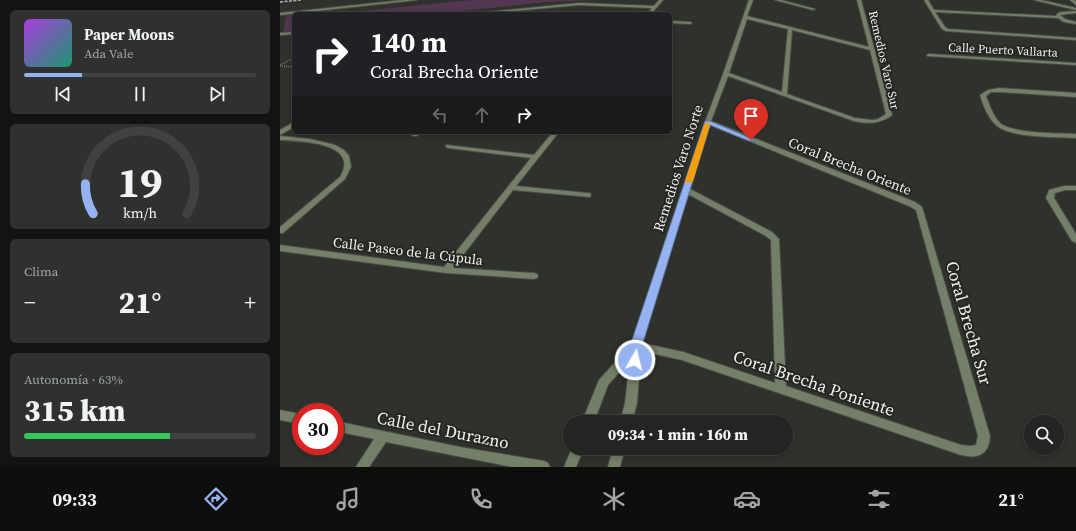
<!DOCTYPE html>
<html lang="es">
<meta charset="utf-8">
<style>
body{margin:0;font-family:"Source Serif 4",serif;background:#2e312e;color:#f1f3f6;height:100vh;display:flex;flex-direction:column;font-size:15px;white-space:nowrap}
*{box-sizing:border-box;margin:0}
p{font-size:13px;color:#a2a5a5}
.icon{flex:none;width:22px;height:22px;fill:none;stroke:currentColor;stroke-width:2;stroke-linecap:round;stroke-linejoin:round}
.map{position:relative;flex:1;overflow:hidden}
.details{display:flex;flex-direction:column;gap:10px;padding:10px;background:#131412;width:280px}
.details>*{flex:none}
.banner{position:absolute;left:12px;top:12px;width:380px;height:122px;border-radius:6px;box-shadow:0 2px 6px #0003,0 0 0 1px #3f423f;background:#202124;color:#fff;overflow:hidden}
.buttons{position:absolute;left:744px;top:415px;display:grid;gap:8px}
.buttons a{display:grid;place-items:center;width:40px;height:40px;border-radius:50%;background:#222521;box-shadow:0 2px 6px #0003,0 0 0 1px #3f423f;font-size:20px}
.speed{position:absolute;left:12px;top:403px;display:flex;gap:8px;font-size:20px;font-weight:700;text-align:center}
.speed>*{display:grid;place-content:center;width:52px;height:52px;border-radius:50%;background:#222521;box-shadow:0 2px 6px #0003,0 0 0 1px #3f423f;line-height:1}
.speed .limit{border:6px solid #d22;background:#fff;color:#111}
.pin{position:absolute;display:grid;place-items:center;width:34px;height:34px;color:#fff;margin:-41px -17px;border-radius:50% 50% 50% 0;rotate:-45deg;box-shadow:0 0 4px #0007}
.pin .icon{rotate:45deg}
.me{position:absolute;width:44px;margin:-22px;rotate:8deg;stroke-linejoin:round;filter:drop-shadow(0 0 3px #0008)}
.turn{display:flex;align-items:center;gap:14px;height:84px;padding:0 12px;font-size:18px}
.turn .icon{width:52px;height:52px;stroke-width:2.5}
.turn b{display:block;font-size:28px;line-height:34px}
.lanes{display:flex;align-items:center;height:38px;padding:0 12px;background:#0003;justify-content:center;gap:20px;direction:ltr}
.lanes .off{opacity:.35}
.big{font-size:30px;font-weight:800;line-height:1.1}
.details .tile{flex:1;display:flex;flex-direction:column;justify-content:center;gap:6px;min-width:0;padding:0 14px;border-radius:6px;background:#2e312e}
.details .dial{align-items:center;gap:0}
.dial svg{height:104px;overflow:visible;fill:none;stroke:#3f423f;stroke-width:7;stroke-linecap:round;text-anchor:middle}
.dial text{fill:#f1f3f6;stroke:none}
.song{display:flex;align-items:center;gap:12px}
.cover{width:48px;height:48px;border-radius:6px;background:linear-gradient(135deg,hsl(280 70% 55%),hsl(160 70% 35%))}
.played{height:4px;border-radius:2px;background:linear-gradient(90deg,#95b2f1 25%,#3f423f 25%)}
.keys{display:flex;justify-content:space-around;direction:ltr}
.heat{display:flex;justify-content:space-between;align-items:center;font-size:22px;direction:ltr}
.charge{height:6px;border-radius:3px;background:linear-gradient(90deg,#34c759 63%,#3f423f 0)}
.trip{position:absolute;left:283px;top:415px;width:230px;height:40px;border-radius:20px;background:#222521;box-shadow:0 2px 6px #0003,0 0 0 1px #3f423f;font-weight:800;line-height:40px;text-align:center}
.tab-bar{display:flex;height:64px;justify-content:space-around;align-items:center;background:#0e0f0d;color:#a2a5a5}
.tab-bar .icon{width:28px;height:28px}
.tab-bar .current{color:#95b2f1}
.tab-bar b{font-size:18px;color:#f1f3f6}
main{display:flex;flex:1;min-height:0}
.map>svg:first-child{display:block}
.green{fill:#533650}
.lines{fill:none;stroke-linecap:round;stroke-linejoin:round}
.street-casing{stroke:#494c47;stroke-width:2}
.path{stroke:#71736f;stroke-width:1.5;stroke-dasharray:1 1;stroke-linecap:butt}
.street{fill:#737f66;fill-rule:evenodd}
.rail{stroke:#b2b4b0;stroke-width:1.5;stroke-dasharray:3 1.5;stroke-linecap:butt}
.route{fill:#95b2f1;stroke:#61749d}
.slow{fill:#f59e0b}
.labels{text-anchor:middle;stroke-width:4;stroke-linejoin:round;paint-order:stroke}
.far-street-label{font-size:12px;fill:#eff0ed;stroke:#252722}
.street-label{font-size:14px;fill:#eff0ed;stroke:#252722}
.near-street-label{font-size:17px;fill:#eff0ed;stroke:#252722}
</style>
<main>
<section class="details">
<div class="tile">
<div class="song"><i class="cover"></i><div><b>Paper Moons</b><p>Ada Vale</p></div></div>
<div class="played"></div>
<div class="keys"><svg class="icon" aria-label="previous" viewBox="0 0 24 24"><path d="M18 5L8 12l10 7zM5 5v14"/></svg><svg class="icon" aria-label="pause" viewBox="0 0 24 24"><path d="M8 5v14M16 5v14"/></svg><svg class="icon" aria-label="next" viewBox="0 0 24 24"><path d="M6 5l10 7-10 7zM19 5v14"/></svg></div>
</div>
<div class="tile dial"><svg viewBox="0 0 100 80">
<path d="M14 69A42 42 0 1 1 86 69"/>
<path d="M14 69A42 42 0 0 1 8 46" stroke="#95b2f1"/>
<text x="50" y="56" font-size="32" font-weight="700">19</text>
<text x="50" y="72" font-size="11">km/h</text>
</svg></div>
<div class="tile"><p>Clima</p>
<div class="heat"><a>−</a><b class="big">21°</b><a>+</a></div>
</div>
<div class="tile"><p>Autonomía · 63%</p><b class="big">315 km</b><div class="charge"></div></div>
</section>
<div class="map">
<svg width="796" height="467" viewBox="0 0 796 467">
<rect width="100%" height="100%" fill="#2e312c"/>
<path class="green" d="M191,0H314L268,2L182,11L167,14H30L80,11Z
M7,15H14V31H3Z"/>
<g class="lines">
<g class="street-casing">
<path id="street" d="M124,0H137L0,15V13Z
M379,0H383L371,14H367L372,8L299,5L201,14H186L299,3L374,6Z
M469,0H473L467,16L589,47L577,0H581L612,115L611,116C599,124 588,124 574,121L448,76L431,121L635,202L642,207L710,436C709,455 698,459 681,455L402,360L361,351L357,403L352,422H340L345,403L350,360L328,385L314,422H302L319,380L352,344L425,122L443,74ZM467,19L508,29L502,92L449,73ZM512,30L590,50L606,114L598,119L592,120L575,118L507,94ZM430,125L629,206L636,210L698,436L696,445L690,446L681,445L506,386L499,239L492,232L410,189ZM408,194L486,236L491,240L495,383L403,352L362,343Z
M495,0H501L535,9L533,10Z
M644,0H648L654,10L776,16L777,14L781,12L796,11V13L780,15L785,19L796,22V24L784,22L778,18L655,12L665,27L668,29L796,38V40L666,31L662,29Z
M754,0H761L796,8V10Z
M790,0H794L796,2V5Z
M390,21L410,22L412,23L410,24L390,23Z
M14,32V34L0,35V33Z
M649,54L796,63V65L647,56V55Z
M719,88L796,93V97L719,92H711L706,96C709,104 713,116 720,123C733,134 779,133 796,134V138C777,137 729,138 716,125C708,118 703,105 700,95L708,90Z
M14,122V127L0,135V130Z
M135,132H142L137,136H133L132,135Z
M273,132H279L236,186L307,193H310L311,195L310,197L233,190L173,268L254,273L257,274L258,276L257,278L254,279L166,273L0,251V245L164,267L251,158L168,148L166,147V145L254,155Z
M0,136L30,139L55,145L64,150L69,156L71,167L65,179L3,233H0V227L60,177C81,142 19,141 0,140Z
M784,186H796V190H785L775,193L774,198L796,234V243L792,241L766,198L769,190Z
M0,410L21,414V424L0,420Z
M55,421L180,447L264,461L268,463L270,467H232L106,442L89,467H76L94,439L55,431Z
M292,448H304L296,467H284Z
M333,448H345L340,467H328Z"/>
</g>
<path class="path" d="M0,65L14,58
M0,66L14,67"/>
<use href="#street" class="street"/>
<path class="rail" d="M0,2L21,0"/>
</g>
<path class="route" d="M425,121H430L475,140L474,141H469L430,125L362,346L361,360L359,364L355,365L351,364L349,360L350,346Z"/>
<path class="slow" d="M427,122L430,125L413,181L409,183H406L405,181L424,125Z"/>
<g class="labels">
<g class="far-street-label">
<text transform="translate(723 50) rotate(3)" y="4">Calle Puerto Vallarta</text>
<text transform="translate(604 60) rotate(77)" y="4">Remedios Varo Sur</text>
</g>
<g class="street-label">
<text transform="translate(570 166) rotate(22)" y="5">Coral Brecha Oriente</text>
<text transform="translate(398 168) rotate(-72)" y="5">Remedios Varo Norte</text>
<text transform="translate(128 251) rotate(7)" y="5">Calle Paseo de la Cúpula</text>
</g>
<g class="near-street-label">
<text transform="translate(689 323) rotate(74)" y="6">Coral Brecha Sur</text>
<text transform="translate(534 383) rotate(19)" y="6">Coral Brecha Poniente</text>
<text transform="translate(163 430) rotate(11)" y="6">Calle del Durazno</text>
</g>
</g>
</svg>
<div class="buttons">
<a><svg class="icon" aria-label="search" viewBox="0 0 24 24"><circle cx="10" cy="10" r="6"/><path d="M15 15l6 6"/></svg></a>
</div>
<div class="speed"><div class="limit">30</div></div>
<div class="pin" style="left:471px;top:140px;background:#d93025"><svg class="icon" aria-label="arrive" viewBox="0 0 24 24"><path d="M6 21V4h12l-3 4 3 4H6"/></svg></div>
<svg class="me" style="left:355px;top:360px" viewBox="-20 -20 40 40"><circle r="17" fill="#95b2f1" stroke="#fff" stroke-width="3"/><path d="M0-11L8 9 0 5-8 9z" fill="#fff"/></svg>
<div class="trip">09:34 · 1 min · 160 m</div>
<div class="banner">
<div class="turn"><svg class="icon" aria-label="right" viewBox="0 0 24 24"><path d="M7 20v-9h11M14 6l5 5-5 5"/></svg><div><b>140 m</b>Coral Brecha Oriente</div></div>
<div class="lanes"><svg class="icon off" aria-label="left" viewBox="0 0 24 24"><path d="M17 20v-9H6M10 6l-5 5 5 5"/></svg><svg class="icon off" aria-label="ahead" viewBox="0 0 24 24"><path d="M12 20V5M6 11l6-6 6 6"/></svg><svg class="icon" aria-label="right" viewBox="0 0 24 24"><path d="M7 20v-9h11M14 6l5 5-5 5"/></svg></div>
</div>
</div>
</main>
<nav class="tab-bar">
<b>09:33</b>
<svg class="icon current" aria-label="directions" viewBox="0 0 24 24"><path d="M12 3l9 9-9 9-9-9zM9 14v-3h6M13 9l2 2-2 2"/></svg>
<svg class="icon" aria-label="music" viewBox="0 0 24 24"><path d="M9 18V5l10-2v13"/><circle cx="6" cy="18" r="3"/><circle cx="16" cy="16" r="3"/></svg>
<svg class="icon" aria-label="phone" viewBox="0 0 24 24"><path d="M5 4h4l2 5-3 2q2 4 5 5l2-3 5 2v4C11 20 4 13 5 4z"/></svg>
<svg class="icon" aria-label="climate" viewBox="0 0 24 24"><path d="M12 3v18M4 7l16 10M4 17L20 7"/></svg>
<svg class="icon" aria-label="car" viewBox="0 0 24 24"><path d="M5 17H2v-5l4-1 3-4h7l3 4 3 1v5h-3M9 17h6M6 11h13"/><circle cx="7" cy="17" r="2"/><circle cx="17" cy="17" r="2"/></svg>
<svg class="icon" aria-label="filters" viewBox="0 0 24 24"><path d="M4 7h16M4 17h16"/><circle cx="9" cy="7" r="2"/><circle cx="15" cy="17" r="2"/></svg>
<b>21°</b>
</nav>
